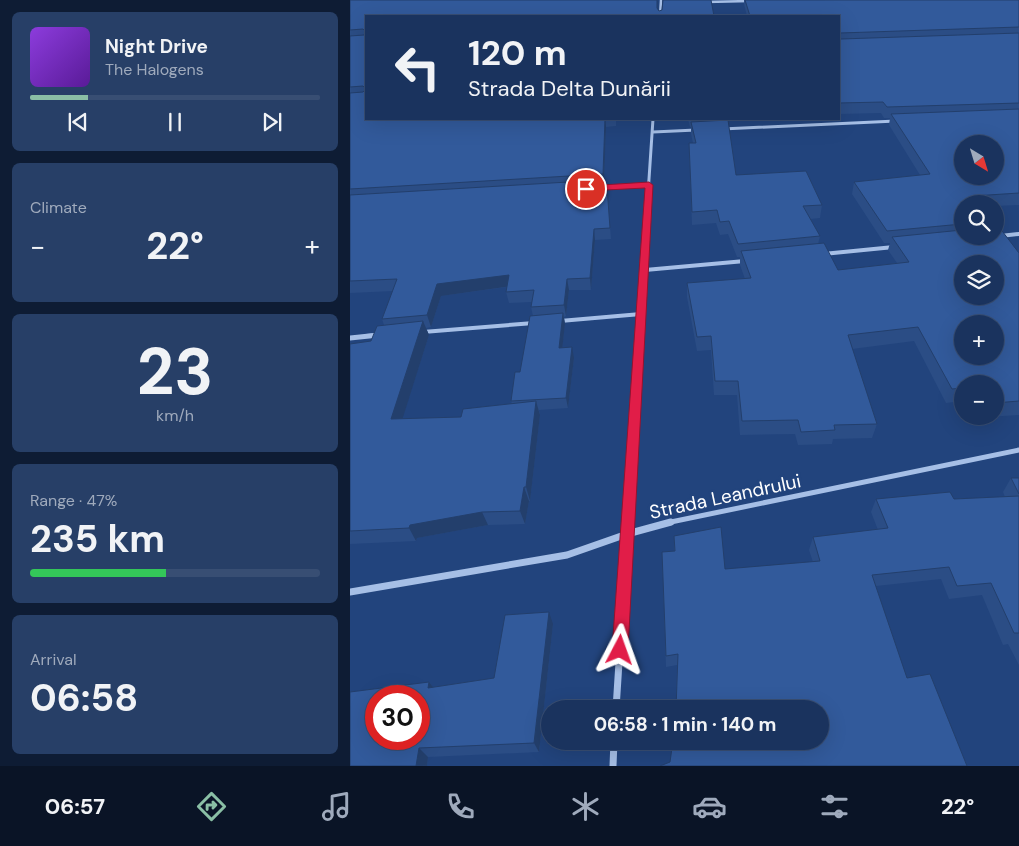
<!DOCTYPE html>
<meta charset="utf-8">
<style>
body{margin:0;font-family:"DM Sans",sans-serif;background:#273f67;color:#f1f3f6;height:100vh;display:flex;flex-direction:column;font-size:19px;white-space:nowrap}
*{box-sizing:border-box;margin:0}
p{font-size:16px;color:#9faabc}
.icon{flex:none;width:28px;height:28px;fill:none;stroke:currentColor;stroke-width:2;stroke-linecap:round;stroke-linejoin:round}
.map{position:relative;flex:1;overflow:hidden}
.panel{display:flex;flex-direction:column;gap:12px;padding:12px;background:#0e1c34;width:350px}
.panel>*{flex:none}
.hud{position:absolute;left:15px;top:15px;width:475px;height:105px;border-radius:0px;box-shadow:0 5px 20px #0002,0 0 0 1px #384e73;background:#1a335e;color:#f1f3f6;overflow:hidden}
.needle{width:32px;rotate:142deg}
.tools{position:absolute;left:604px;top:135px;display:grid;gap:10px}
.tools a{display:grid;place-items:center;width:50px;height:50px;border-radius:50%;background:#1a335e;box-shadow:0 5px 20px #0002,0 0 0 1px #384e73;font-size:25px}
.speed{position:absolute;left:15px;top:685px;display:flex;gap:10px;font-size:25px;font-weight:700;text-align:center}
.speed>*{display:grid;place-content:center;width:65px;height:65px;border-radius:50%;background:#1a335e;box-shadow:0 5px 20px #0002,0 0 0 1px #384e73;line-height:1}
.speed .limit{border:8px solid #d22;background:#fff;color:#111}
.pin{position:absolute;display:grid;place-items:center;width:42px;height:42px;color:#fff;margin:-21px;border:2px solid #fff;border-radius:50%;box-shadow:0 1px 5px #0007}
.me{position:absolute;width:55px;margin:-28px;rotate:4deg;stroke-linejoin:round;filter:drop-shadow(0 0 4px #0008)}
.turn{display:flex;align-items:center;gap:18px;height:105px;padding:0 20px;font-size:22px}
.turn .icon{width:65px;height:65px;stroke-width:2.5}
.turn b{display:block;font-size:35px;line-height:42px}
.big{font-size:38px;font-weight:700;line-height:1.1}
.panel .widget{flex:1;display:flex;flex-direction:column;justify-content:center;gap:8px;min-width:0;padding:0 18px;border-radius:8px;background:#273f67}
.panel .dial{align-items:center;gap:0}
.dial b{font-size:65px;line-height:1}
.song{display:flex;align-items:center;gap:15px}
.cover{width:60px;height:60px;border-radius:8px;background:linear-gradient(135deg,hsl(270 70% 55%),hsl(270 70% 35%))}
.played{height:5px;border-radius:2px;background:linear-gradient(90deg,#8abfa5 20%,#384e73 20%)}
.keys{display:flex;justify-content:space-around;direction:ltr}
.heat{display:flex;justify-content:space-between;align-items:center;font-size:28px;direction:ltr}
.charge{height:8px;border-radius:4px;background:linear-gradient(90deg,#34c759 47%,#384e73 0)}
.trip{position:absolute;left:191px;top:700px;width:288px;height:50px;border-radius:25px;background:#1a335e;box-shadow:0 5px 20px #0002,0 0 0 1px #384e73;font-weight:700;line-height:50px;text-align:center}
.dock{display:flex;height:80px;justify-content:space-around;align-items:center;background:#0a1426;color:#9faabc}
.dock .icon{width:35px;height:35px}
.dock .active{color:#8abfa5}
.dock b{font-size:22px;color:#f1f3f6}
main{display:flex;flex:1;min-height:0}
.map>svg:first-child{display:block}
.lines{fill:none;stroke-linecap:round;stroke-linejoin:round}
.street-far4{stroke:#a6bfe6;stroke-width:2.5}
.street-far3{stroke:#a6bfe6;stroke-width:3}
.street-far2{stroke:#a6bfe6;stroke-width:4}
.street-far1{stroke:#a6bfe6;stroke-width:5}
.street{stroke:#a6bfe6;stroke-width:7}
.wall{fill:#2b4d85;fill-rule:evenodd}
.shaded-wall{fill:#233f6c}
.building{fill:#325a9b;stroke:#233f6c;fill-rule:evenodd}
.route{fill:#e11d48;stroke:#92132f}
.labels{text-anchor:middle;stroke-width:5;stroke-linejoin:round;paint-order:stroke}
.near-street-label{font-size:19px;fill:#fff;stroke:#22447d}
</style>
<main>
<section class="panel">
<div class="widget">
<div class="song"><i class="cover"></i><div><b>Night Drive</b><p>The Halogens</p></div></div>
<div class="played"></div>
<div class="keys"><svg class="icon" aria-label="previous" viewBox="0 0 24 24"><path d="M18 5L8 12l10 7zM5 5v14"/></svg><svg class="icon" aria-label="pause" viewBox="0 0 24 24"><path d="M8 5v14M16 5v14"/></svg><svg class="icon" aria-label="next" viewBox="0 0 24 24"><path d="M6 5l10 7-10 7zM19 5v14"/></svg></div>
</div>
<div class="widget"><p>Climate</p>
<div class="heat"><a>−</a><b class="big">22°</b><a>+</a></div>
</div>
<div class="widget dial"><b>23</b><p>km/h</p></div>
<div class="widget"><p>Range · 47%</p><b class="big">235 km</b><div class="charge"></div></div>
<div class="widget"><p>Arrival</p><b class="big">06:58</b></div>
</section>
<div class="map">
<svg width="669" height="766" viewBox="0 0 669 766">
<rect width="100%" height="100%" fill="#22447d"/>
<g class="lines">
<path class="street-far4" d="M356,2L400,1
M310,16L311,0"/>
<path class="street-far3" d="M372,129L546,121
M303,132L346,130
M252,188L299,185
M298,194L303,119"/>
<path class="street-far2" d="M650,236L669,234
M473,254L544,247
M295,270L395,261
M210,321L291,314
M73,332L184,323
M16,336L29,335
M289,336L298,192"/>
<path class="street-far1" d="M0,338L29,335
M278,523L289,335
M316,523L669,450"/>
<path class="street" d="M0,592L217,555L277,534L321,522
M266,709L278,522
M263,766L264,741"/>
</g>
<path class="wall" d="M0,0L307,9L309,11L361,0L16,119H266V126L256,127L254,184H253V187H257L261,239L245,240L241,290H219L216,316L214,317L215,324L212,348L224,358L218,408L189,410L190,415L180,501H179L175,524L138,525L67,538L66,541L0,544V344L21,341L34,325L32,319L43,291L0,293ZM157,287L156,292L159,303L182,302L181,307L183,316L170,372L161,401L162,404L111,417L52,419L79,335L76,328L81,327L91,296Z
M394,0H669V205L645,206V204H612V236L669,253V415L623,418L622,416H645V384H612V401L596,403L564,341L502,349L527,424L522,438L483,439L482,444L448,445L445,434L390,435L387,395H364L361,350L347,351L337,297V283L395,279L390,265V257H387L378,234L370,235L366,223L342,225L339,143H343L341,134V127H340L338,119H377L386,175L472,205L470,218L460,219L470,236L468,244L488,270L547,263L538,250L540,243H534L502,194L504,182L570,175L539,125L540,118H534L531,113L489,114V16H397L394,4Z
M661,478H669V665L658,644L653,645L632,595L599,599L591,579L526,586L320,762L325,747L327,665L316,667L312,552L324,551V536L375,569L463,562L459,550L463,537L528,530L521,512L526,499H604L655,497L653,492Z
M203,624L189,752L78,757L77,766H0L79,682L83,687L144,678Z"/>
<path class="shaded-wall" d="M255,119L256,127L254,184L253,174Z
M244,229L245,240L241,290L240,278Z
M159,275L162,286L91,296L81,327L77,315L87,284Z
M217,279L219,290L216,316L214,305Z
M213,313L215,324L211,359L209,348Z
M73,321L79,335L48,433L41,419Z
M222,347L224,358L218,408L216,398Z
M186,401L190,415L180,501L176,487Z
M174,487L179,501L175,524L170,511Z
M132,512L138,525L67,538L66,541L59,528L60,525Z
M199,612L203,624L189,752L184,743Z
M79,682L87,692L78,688Z
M69,748L78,757L77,766H66Z"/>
<path class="building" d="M0,0H307V8L309,11L312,10L313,0H361L364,16H16V119H255L253,174L0,189V93L13,92L16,89L13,86L0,87V36L14,35L16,32L13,29L0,30Z
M395,0H669V27L490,33L489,35V16H400Z
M669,33V103L537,107L533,102L489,103V38L491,39Z
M669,109V193L623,196L629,204H612V224L537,231L504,182L580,174L541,114ZM612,144H645V176H612Z
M378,120L386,175L456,171L472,205L453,206L470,236L388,244L379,221L370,222L367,210L342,212L339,143H346L341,122Z
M252,180V187H257L260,228L244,229L240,278L217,279L214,305L181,307L184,290L156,292L159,275L87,284L77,315L32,319L47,279L0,281V195Z
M645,227H649L669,253V401L645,403V384H612V388L602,389L568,327L498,335L527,424L484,425L485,430L451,432L448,420L392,421L388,381H365L361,336L347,337L337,283L401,278L391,251L474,243L488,270L559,262L542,237L612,230V236H645ZM612,264H645V296H612ZM612,324H645V356H612Z
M213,313L209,348L222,347L216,398L161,401L165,372H170L180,316Z
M73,321L41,419L111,417L113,409L186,401L176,487H174L170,511L132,512L60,525L59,528L0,531V344L21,341L27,326Z
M661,478H669V494Z
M600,492L604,499L669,496V633H664L641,583L607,586L599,567L522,575L557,678L580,674L617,766H310L320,762L322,748L325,747V741H470V709H326L328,654L316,656L312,552L325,551L324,536L371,527L375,569L470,561L463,537L538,528L526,499Z
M199,612L184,743L69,748L66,766H0V692L79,682L78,688L144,678L155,615ZM26,696H69V739H26Z"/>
<path class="route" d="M299,182L303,185L278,650L275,656L270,659L264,656L262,650L295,188L236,191L232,189L236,186Z"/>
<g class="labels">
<g class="near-street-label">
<text transform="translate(375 496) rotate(-12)" y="7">Strada Leandrului</text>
</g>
</g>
</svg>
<div class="tools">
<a><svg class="needle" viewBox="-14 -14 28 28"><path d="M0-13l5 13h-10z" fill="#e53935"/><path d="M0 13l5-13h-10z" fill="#9faabc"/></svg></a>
<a><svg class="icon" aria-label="search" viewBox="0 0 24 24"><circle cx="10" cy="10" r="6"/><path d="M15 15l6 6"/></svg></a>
<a><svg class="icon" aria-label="layers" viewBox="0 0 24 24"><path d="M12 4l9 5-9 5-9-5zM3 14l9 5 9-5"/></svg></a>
<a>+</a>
<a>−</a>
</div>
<div class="speed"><div class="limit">30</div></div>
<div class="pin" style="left:236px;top:189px;background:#d93025"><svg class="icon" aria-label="arrive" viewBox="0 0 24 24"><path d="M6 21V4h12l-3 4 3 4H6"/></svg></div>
<svg class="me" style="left:270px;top:650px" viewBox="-20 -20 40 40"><path d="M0-17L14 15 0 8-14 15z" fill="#e11d48" stroke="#fff" stroke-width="4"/></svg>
<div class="trip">06:58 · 1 min · 140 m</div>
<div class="hud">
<div class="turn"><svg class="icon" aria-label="left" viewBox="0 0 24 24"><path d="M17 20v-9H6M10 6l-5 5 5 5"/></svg><div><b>120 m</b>Strada Delta Dunării</div></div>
</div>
</div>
</main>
<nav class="dock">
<b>06:57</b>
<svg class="icon active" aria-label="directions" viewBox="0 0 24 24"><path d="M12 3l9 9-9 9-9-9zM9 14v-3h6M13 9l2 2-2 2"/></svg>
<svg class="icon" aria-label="music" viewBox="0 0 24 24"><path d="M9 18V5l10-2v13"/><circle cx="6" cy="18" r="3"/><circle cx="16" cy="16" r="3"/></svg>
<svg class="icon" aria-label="phone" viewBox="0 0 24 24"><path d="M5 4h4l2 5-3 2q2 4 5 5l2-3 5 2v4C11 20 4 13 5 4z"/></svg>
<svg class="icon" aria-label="climate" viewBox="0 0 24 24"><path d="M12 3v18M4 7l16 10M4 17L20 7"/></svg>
<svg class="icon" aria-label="car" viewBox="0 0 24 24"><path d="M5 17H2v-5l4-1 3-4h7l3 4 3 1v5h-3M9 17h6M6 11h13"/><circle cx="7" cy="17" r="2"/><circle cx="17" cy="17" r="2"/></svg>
<svg class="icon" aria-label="filters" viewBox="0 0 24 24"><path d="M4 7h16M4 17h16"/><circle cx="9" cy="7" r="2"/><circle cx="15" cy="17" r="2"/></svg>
<b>22°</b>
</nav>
